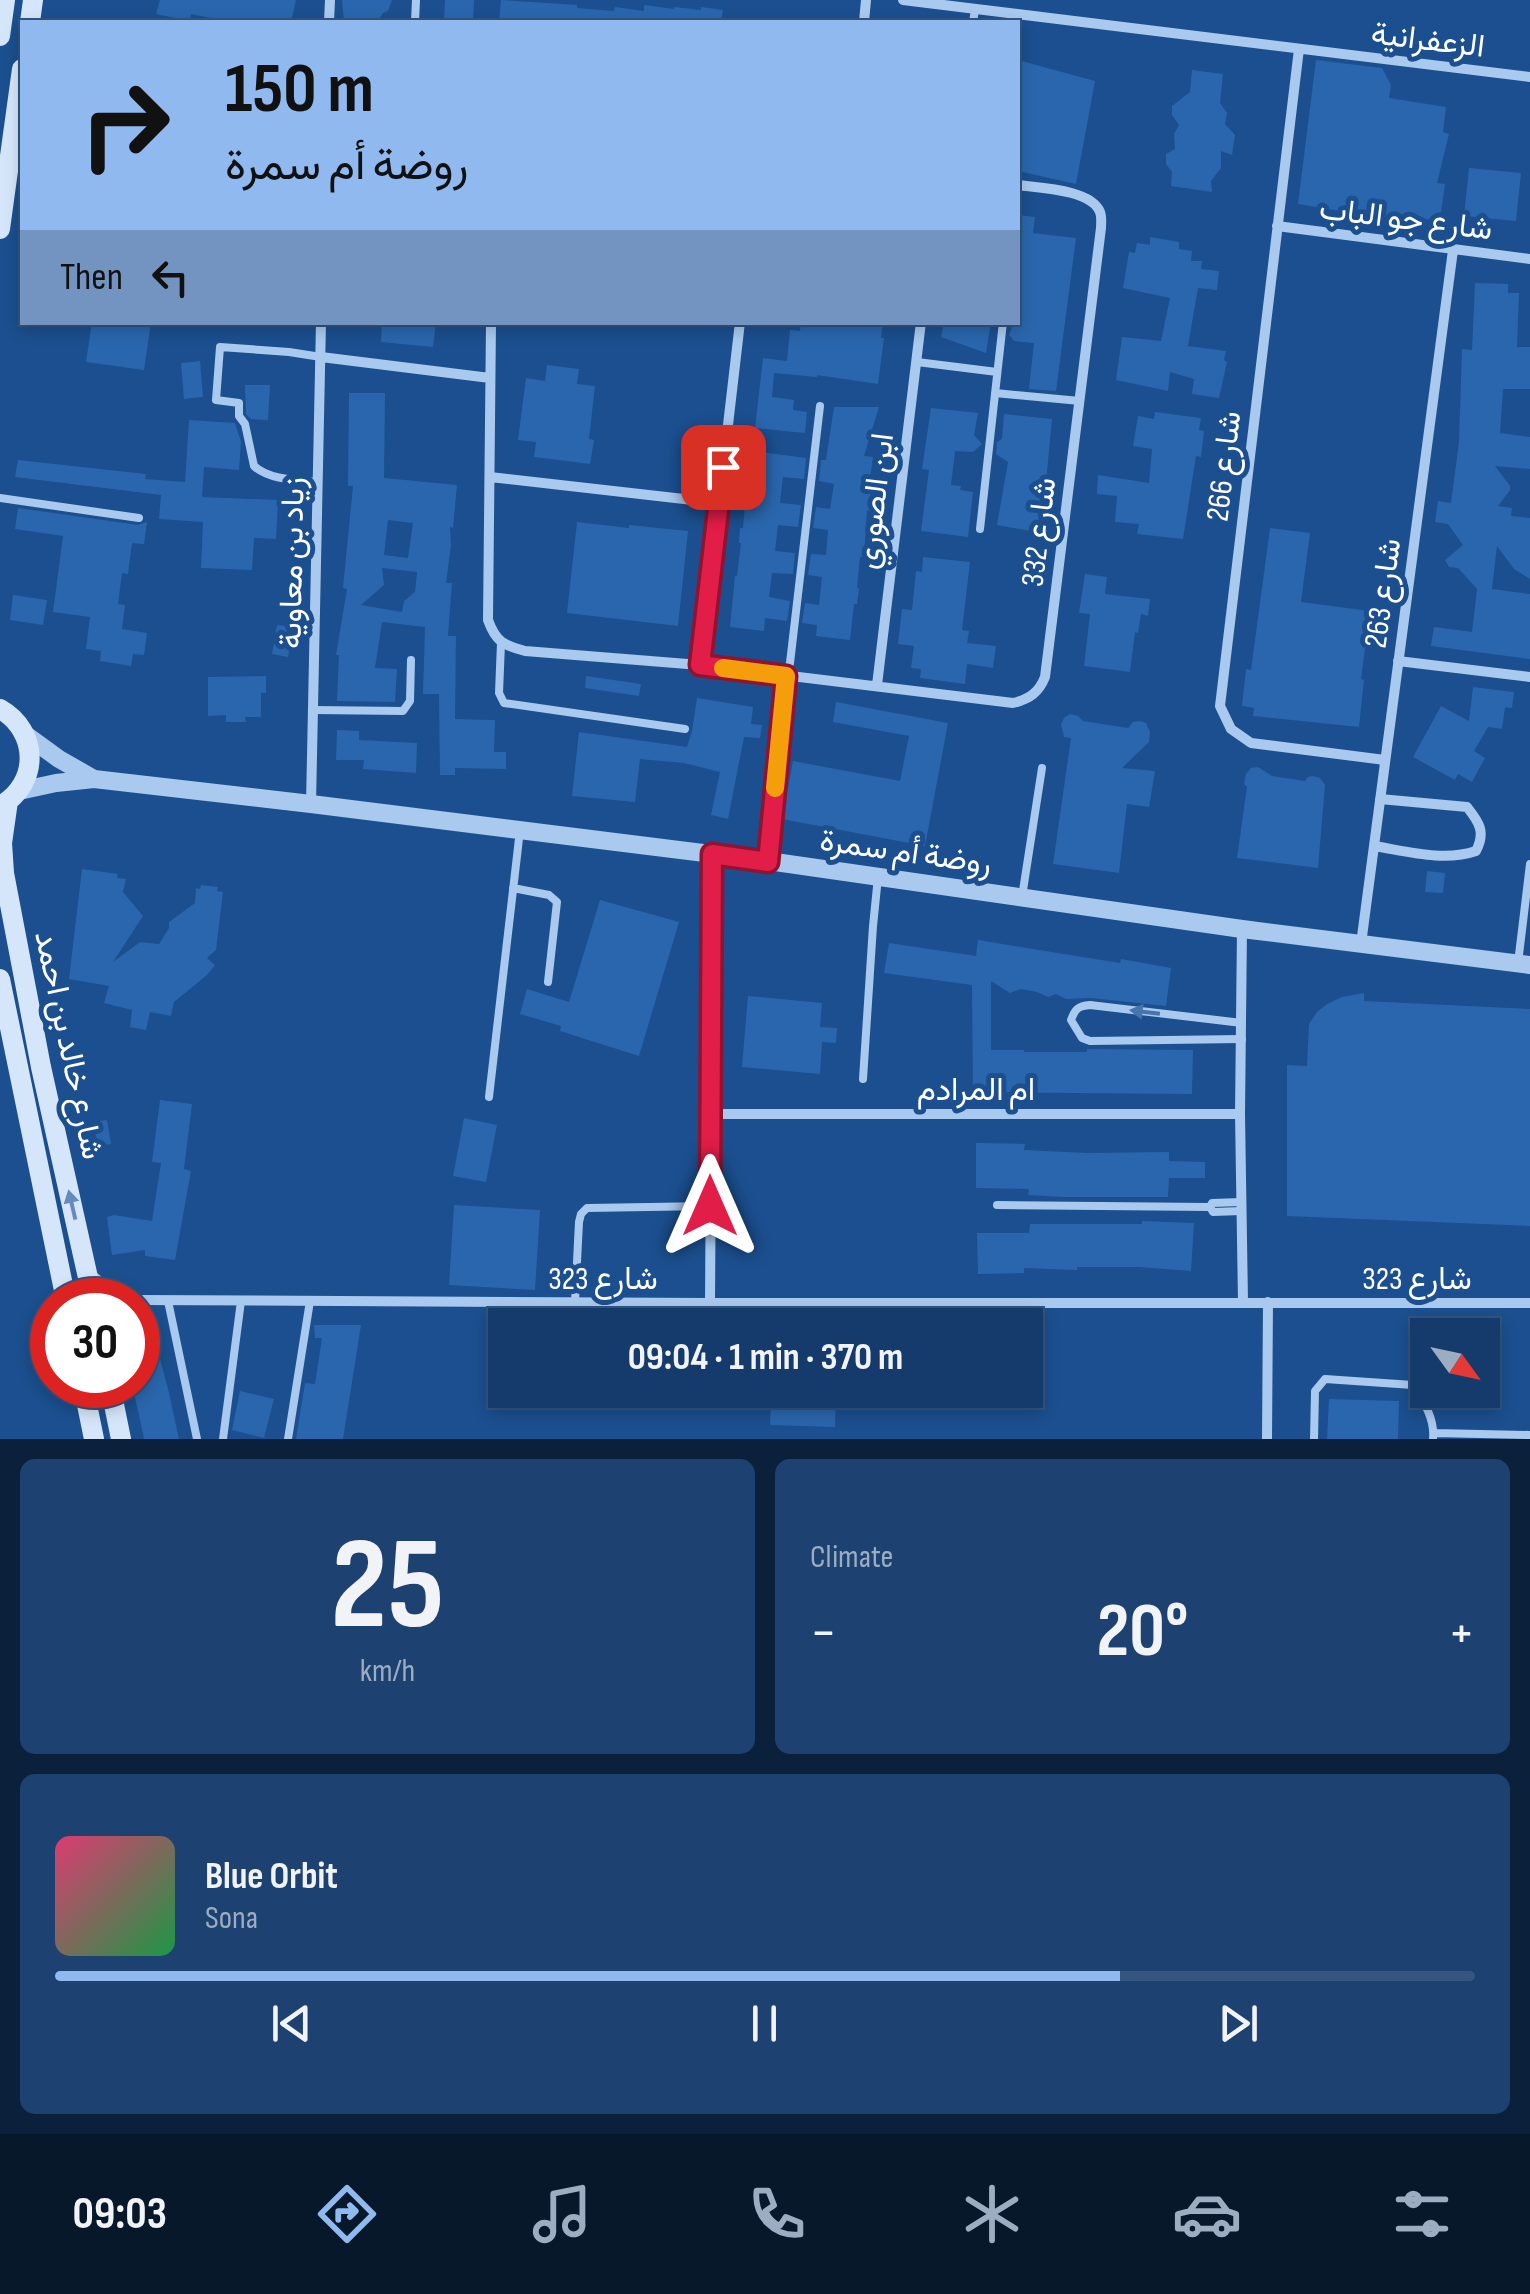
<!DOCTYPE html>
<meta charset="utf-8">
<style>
body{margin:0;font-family:"Sofia Sans Condensed",Vazirmatn,sans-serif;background:#1d4271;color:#f1f3f6;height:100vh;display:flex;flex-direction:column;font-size:38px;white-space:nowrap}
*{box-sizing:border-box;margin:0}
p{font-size:32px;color:#9dadc1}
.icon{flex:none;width:55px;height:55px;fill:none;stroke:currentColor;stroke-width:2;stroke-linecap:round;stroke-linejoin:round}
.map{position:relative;height:1439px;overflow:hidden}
.drawer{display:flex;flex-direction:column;gap:20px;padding:20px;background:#0b203b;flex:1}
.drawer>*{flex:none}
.guide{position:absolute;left:20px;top:20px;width:1000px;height:305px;border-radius:0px;box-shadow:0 5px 15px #0003,0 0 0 2px #33557e;background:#90b9f0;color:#111;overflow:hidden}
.needle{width:65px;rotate:123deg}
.tools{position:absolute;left:1410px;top:1318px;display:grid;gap:20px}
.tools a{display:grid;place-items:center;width:90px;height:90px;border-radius:0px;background:#143b6b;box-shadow:0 5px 15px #0003,0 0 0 2px #33557e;font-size:50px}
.speed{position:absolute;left:30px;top:1278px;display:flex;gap:20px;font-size:50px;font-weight:700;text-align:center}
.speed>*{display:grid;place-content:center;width:130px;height:130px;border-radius:50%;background:#143b6b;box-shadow:0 5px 15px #0003,0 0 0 2px #33557e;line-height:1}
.speed .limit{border:15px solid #d22;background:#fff;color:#111}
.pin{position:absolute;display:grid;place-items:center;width:85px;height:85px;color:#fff;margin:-42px;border-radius:20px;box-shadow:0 5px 15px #0006}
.me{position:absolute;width:110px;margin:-55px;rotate:0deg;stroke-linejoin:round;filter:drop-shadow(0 0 8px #0008)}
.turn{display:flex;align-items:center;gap:35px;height:210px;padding:0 40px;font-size:45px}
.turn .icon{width:130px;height:130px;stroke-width:2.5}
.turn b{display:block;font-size:70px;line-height:85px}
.then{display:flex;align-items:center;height:95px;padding:0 40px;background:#0003;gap:20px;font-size:38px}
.big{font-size:75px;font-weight:700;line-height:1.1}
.drawer .tile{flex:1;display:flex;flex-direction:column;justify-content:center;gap:15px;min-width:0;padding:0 35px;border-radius:15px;background:#1d4271}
.drawer .dial{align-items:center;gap:0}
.dial b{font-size:130px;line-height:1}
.song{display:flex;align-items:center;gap:30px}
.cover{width:120px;height:120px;border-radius:15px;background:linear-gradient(135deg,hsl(340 70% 55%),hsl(140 70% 35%))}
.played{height:10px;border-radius:5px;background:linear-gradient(90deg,#90b9f0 75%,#33557e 75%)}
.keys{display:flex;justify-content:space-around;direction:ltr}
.heat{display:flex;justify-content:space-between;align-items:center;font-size:55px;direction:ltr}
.drawer .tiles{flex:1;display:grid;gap:20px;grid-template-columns:1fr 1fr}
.tile:last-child{grid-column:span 2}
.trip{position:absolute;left:488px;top:1308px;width:555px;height:100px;border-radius:0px;background:#143b6b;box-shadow:0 5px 15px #0003,0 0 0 2px #33557e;font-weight:700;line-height:100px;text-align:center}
.tabs{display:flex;height:160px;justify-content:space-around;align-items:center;background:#08182b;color:#9dadc1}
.tabs .icon{width:70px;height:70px}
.tabs .selected{color:#90b9f0}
.tabs b{font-size:45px;color:#f1f3f6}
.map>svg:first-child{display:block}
.building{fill:#2a66ad;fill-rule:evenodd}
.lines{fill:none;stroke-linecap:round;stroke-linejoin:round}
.service{stroke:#a9c9ee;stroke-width:8}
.minor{stroke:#a9c9ee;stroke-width:10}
.tertiary{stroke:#a9c9ee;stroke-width:18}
.secondary{stroke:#d6e6fa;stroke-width:20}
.oneway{fill:#4674ac}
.oneway2{fill:#668bba}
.route-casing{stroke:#92132f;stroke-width:25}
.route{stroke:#e11d48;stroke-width:18}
.slow{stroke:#f59e0b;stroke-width:18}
.labels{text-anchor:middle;stroke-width:10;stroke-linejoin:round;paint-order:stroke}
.street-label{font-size:32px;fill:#fff;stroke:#1b4f8f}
</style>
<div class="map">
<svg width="1530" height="1439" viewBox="0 0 1530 1439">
<rect width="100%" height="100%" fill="#1b4f8f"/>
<path class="building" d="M160,0H296L291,22H230L191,14L190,21L156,14Z
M342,0H392L388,11L383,13L377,22H344Z
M445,0H474L473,22H444Z
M501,0L577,5V8L614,11L615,7L644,11V5L674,9V7L701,10V7L723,10L721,22H499Z
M1018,60L1095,81L1076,184L1018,171Z
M1316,60L1382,68L1391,85L1389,98L1446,107L1443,132L1449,134L1437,183L1445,184L1440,220L1371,216L1298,204Z
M1192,70L1223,74L1220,103L1227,113L1225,124L1235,135L1232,155L1221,151V168L1211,181L1212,192L1171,186L1172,172L1166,164V154L1175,149L1174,134L1179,125L1172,115V106L1190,92Z
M1469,168L1521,173L1516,221L1464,216Z
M1018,215L1035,217L1033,233L1076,238L1056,391L1029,389L1034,343L1014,341L1009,335L1014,322H1018Z
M1150,237L1179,242V249L1192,251L1191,261H1202L1201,269L1219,271L1217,290L1198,288L1188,346L1226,351L1224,360L1227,362L1219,398L1192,394L1194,379L1170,372L1168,391L1116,380L1122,337L1161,341L1170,298L1123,288L1129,252L1135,253L1137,243L1150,245Z
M1475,283L1508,284V293H1519L1517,347H1530V389H1503L1500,433L1530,437V469L1495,466L1510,486V490L1498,506L1512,508L1511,516L1530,518V579L1514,569L1497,546L1492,589L1530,594V659L1431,646L1434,627L1472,632L1477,589L1458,568L1449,567L1445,560L1463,545L1448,524L1435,522L1438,501L1451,503L1459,442L1462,349L1472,350Z
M92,322H151L144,370L86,362Z
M382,322H436L433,347L381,342Z
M801,322H883L881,338H884L878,384L817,375V377L774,373L772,397L794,400L793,410L807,412L805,433L755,428L763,358L787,361L790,330L800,331Z
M944,322H991L986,353L941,337Z
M200,361L203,397L184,399L181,363Z
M547,365L579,369L577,384L595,386L589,439L594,440L590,464L534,457L536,442L518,440L526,378L545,381Z
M245,385H270L268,420L251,419L246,414Z
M349,393H385L384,478L457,485L453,528L450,527L451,545L446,583H452L448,636H456L455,719L495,720L494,752H506V769L455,768V775H440L439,694H423L425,627L382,622L375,668L397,669L395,702L337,701L339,655H336L347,589L343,588L353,486H348ZM388,520L413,523L408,558L384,555ZM382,568L417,572L415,592L404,601L402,612L361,605L384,585Z
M834,407H879L864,456L873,457L868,493L872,494L870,511L867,510L864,557H860L857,588H859L857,604H854L850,640L816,636L817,625L802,623L805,603L819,605L822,577L808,575L811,554L826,555L828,530L813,528L816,507L830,509L834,484L819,481L821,460H826Z
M931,408L978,413L974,435L982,444L973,452L955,451L951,485L961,486L960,490L973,492L968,537L921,531L929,470L922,469Z
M1155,412L1201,418L1199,430L1204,431L1201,457L1196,456L1183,539L1137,534L1139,524L1115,522L1117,496L1097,494L1098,475L1149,483L1152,449L1133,446L1138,416L1154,419Z
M1004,414L1052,419L1046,482L1036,532L997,525L1008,462L996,454L997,442L1002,439Z
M189,420L235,423L241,442L239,470L204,467L202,497L278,500L276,539L254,538L252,570L201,568L203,522L159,519L161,495L15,477L18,460L146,474L145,479L185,482Z
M753,451L806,458L804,479L783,477L780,503L801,505L798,527L778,525L775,551L795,553L793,574L772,573L769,597L790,601L787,621L765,618L764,631L730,627L735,576H737L741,543H739L740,528H743L747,480H749Z
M18,508L138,525L147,522L144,544L132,543L128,574L122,573L118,604L125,605L122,629L147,633L144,655L133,654L131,666L100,661L101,651L86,649L90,617L53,612L63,536L15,529Z
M577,522L629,528V525L688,531L678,626L567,613Z
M1270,528L1310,533L1301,602L1370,611L1361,679L1364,680L1359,727L1253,716L1254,708L1242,706L1246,669L1251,670Z
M923,557L970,562L962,630L969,631L967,643L996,646L993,668L967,664L965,684L920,678L921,669L911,668L914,646L898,644L902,609L912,610L916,571L922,572Z
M1085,574L1107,577L1105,594L1150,599L1148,616L1141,614L1138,633L1135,632L1130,672L1084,666L1090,614L1079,613Z
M13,595L47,600L43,625L10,620Z
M277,625L293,627L288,657L272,654Z
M266,676V693H261V717H245L246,722H226V715L208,716V677Z
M586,676L641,684L639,696L585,688Z
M1473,687L1514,692L1512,708L1505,707L1502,729L1488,727L1474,751L1485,758L1472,782L1458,774L1455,780L1413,757L1441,706L1469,721Z
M697,698L753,707L751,724L762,725L760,738L744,737L728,819L711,815L720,772L684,763L640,759L635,802L572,796L579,732L687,747L692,731Z
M836,702L948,723L925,846L782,819L793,761L900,781L909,736L833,722Z
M1070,714L1078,716L1083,721L1128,728L1133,722L1140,721L1146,723L1150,732L1149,742L1122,768L1155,771L1149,807L1127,804L1119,873L1053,864L1071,738L1064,737L1061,724L1064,718Z
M337,730L359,731V740L417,743L416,773L363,769L364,760H336Z
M1258,767L1272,776L1305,781L1308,777L1313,776L1320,778L1325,785L1318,868L1237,858L1247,787L1244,784L1246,774L1251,768Z
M82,869L118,874L117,878L126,879L123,892L143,916L113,962L140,942L159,944L169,928V922L195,903L196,888L200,889L201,885L218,887L217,891L223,892L216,950L207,958L215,965L207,975L174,1002L171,1016L150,1012L146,1030L130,1027L132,1010L104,1003L109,986L69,979Z
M1427,871L1445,873L1443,893L1425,892Z
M600,900L679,922L639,1056L560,1031L561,1026L520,1014L527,989L569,1002Z
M978,940L1120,963L1121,959L1171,968L1166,1006L1091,998L1066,999L1056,994L1048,997L1037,992L1021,989L1010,993L991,981V1050H1024V1052H1087V1049L1193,1050L1192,1094L973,1092L972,985L884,973L889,943L976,956Z
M1364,993V1001L1530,1009V1226L1287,1216V1065L1307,1066L1309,1024L1317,1012L1327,1004L1342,997Z
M748,996L822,1003L820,1027L837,1028L836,1043L822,1042L820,1074L742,1067Z
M160,1100L192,1104L184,1169L191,1171L175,1260L145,1256V1250L112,1255L107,1217L114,1215L152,1221L161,1163L152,1162Z
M464,1118L497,1125L486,1182L453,1176Z
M107,1120L111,1144L98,1146L93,1122Z
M976,1143L1025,1144L1024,1150L1087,1153L1169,1152V1161L1205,1162V1178H1169L1168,1197H1064L1028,1195L1029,1189L976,1188Z
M454,1205L540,1210L535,1290L449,1285Z
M1142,1221L1194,1223L1191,1271L1139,1267H1077V1270L1024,1268V1273L978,1274L977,1233H1029L1030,1224H1142Z
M314,1325H361L343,1439H296L305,1383L315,1384L322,1338H315Z
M158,1351L169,1393L179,1439H144L139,1415L132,1385H138V1356Z
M759,1390H836L835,1427L770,1425L771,1402H758Z
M240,1391L274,1399L264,1438L232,1430Z
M1329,1399L1399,1401L1398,1439H1327Z"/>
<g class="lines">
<path class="service" d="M415,22L416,0
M973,22L975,10
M917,362L997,372
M995,393L1080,401
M318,482C297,480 269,480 254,466L245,424L239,416V403L216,400L220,347L289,352L321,357
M0,498L139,518
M980,529L1003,322
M501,643L499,693L504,703L685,729
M786,676L790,663L820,406
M313,710L403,711L410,701L411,660
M513,888L549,895L557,902L548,982
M1022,897L1042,768
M1518,963L1530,864
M1242,1023L1090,1005C1078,1006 1075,1009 1071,1020L1082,1038L1090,1041L1242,1039
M863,1079L873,926L878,877
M489,1097L520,830
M997,1205L1210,1207L1213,1212L1241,1211
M1210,1207L1212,1203L1241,1202
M168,1301L197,1439
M575,1302L579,1222L581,1214L587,1208L710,1206
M1434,1433L1530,1435
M223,1439L241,1301
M288,1439L310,1301
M1314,1439L1315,1391L1325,1379L1413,1385C1424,1402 1435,1419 1433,1439"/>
<path class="minor" d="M903,0L1530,77
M329,22L330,0
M864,22L866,0
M1299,49L1220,706L1231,729L1251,743L1385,760
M1277,226L1530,259
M491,322L488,620C496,642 503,645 525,651L700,665L1013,703C1030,699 1039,692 1045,677L1101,228C1101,223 1102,217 1100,212C1091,189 1038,188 1018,185
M321,357L490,378
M490,477L719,503
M1398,661L1530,677
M700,665L740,322
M877,685L921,322
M311,804L321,322
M1374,846C1406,851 1444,862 1476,851C1486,832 1479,822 1467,807L1380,799
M768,861L786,676
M1242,929L1240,1114L1243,1302
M1361,944L1453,250
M711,1114H1240
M90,1274L112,1291L136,1300
M138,1300L710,1303H1530
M710,1303L713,854
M1267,1439L1268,1302"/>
<path class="tertiary" d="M26,735L59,759L94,779
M19,791L56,783L94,779L311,804L768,861L1242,929L1530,965"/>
<path class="secondary" d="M30,22L33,0
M0,36L5,0
M0,229L22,69
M0,709C39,731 40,784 0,806
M8,801L2,843L4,873L41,1067L93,1300
M0,979L66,1300
M83,1385L94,1439
M110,1385L121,1439"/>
</g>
<defs><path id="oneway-solid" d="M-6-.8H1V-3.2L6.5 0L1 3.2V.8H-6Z" transform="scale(2.5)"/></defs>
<use class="oneway" href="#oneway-solid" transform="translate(1145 1012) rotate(-173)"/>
<use class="oneway2" href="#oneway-solid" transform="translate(72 1205) rotate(-103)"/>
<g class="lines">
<g class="route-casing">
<path id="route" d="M710,1206L712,854L768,862L786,676L700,665L723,467"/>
</g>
<use href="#route" class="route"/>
<path class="slow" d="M723,668L786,676L775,788"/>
</g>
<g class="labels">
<g class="street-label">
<text transform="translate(1428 39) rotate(7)" y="11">الزعفرانية</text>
<text transform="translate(1406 218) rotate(7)" y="11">شارع جو الباب</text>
<text transform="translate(1223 466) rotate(-83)" y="11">شارع 266</text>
<text transform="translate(874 501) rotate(-83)" y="11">ابن الصوري</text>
<text transform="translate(1038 532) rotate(-83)" y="11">شارع 332</text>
<text transform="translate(291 563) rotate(-89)" y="11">زياد بن معاوية</text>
<text transform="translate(1382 593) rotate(-82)" y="11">شارع 263</text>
<text transform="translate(906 851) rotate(8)" y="11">روضة أم سمرة</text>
<text transform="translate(70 1045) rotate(78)" y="11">شارع خالد بن احمد</text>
<text x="976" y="1100">ام المرادم</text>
<text x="603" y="1289">شارع 323</text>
<text x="1417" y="1289">شارع 323</text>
</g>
</g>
</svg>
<div class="tools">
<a><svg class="needle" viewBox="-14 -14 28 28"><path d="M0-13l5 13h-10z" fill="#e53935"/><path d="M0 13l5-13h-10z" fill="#9dadc1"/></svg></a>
</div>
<div class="speed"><div class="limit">30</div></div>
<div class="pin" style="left:723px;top:467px;background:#d93025"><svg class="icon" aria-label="arrive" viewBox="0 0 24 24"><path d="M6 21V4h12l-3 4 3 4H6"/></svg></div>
<svg class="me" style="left:710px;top:1206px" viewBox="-20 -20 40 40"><path d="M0-17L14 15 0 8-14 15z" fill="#e11d48" stroke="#fff" stroke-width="4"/></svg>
<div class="trip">09:04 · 1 min · 370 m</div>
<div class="guide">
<div class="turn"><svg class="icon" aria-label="right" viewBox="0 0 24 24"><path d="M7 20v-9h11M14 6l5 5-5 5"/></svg><div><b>150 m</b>روضة أم سمرة</div></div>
<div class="then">Then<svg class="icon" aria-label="left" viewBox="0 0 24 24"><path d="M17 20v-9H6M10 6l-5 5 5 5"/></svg></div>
</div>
</div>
<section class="drawer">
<div class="tiles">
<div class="tile dial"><b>25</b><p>km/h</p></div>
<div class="tile"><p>Climate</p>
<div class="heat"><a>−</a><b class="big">20°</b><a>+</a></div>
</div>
<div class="tile">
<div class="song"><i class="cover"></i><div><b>Blue Orbit</b><p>Sona</p></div></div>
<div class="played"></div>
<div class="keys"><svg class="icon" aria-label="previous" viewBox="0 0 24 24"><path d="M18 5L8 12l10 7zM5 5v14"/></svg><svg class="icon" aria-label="pause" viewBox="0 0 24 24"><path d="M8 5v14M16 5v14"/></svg><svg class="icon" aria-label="next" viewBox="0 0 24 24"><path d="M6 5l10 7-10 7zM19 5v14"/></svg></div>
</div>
</div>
</section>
<nav class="tabs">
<b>09:03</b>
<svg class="icon selected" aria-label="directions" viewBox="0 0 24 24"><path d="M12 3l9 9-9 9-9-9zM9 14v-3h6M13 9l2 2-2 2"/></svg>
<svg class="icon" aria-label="music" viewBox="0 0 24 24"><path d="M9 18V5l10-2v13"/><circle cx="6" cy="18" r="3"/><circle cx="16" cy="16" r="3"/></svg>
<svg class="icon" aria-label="phone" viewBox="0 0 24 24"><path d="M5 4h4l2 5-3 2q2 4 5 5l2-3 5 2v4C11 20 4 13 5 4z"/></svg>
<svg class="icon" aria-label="climate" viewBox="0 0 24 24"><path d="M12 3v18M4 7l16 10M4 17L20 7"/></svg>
<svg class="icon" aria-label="car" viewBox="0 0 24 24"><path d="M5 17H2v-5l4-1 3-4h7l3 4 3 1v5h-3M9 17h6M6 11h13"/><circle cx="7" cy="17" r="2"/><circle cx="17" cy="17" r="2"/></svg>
<svg class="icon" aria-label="filters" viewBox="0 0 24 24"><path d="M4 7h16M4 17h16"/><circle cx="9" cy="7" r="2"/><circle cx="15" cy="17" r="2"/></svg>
</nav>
